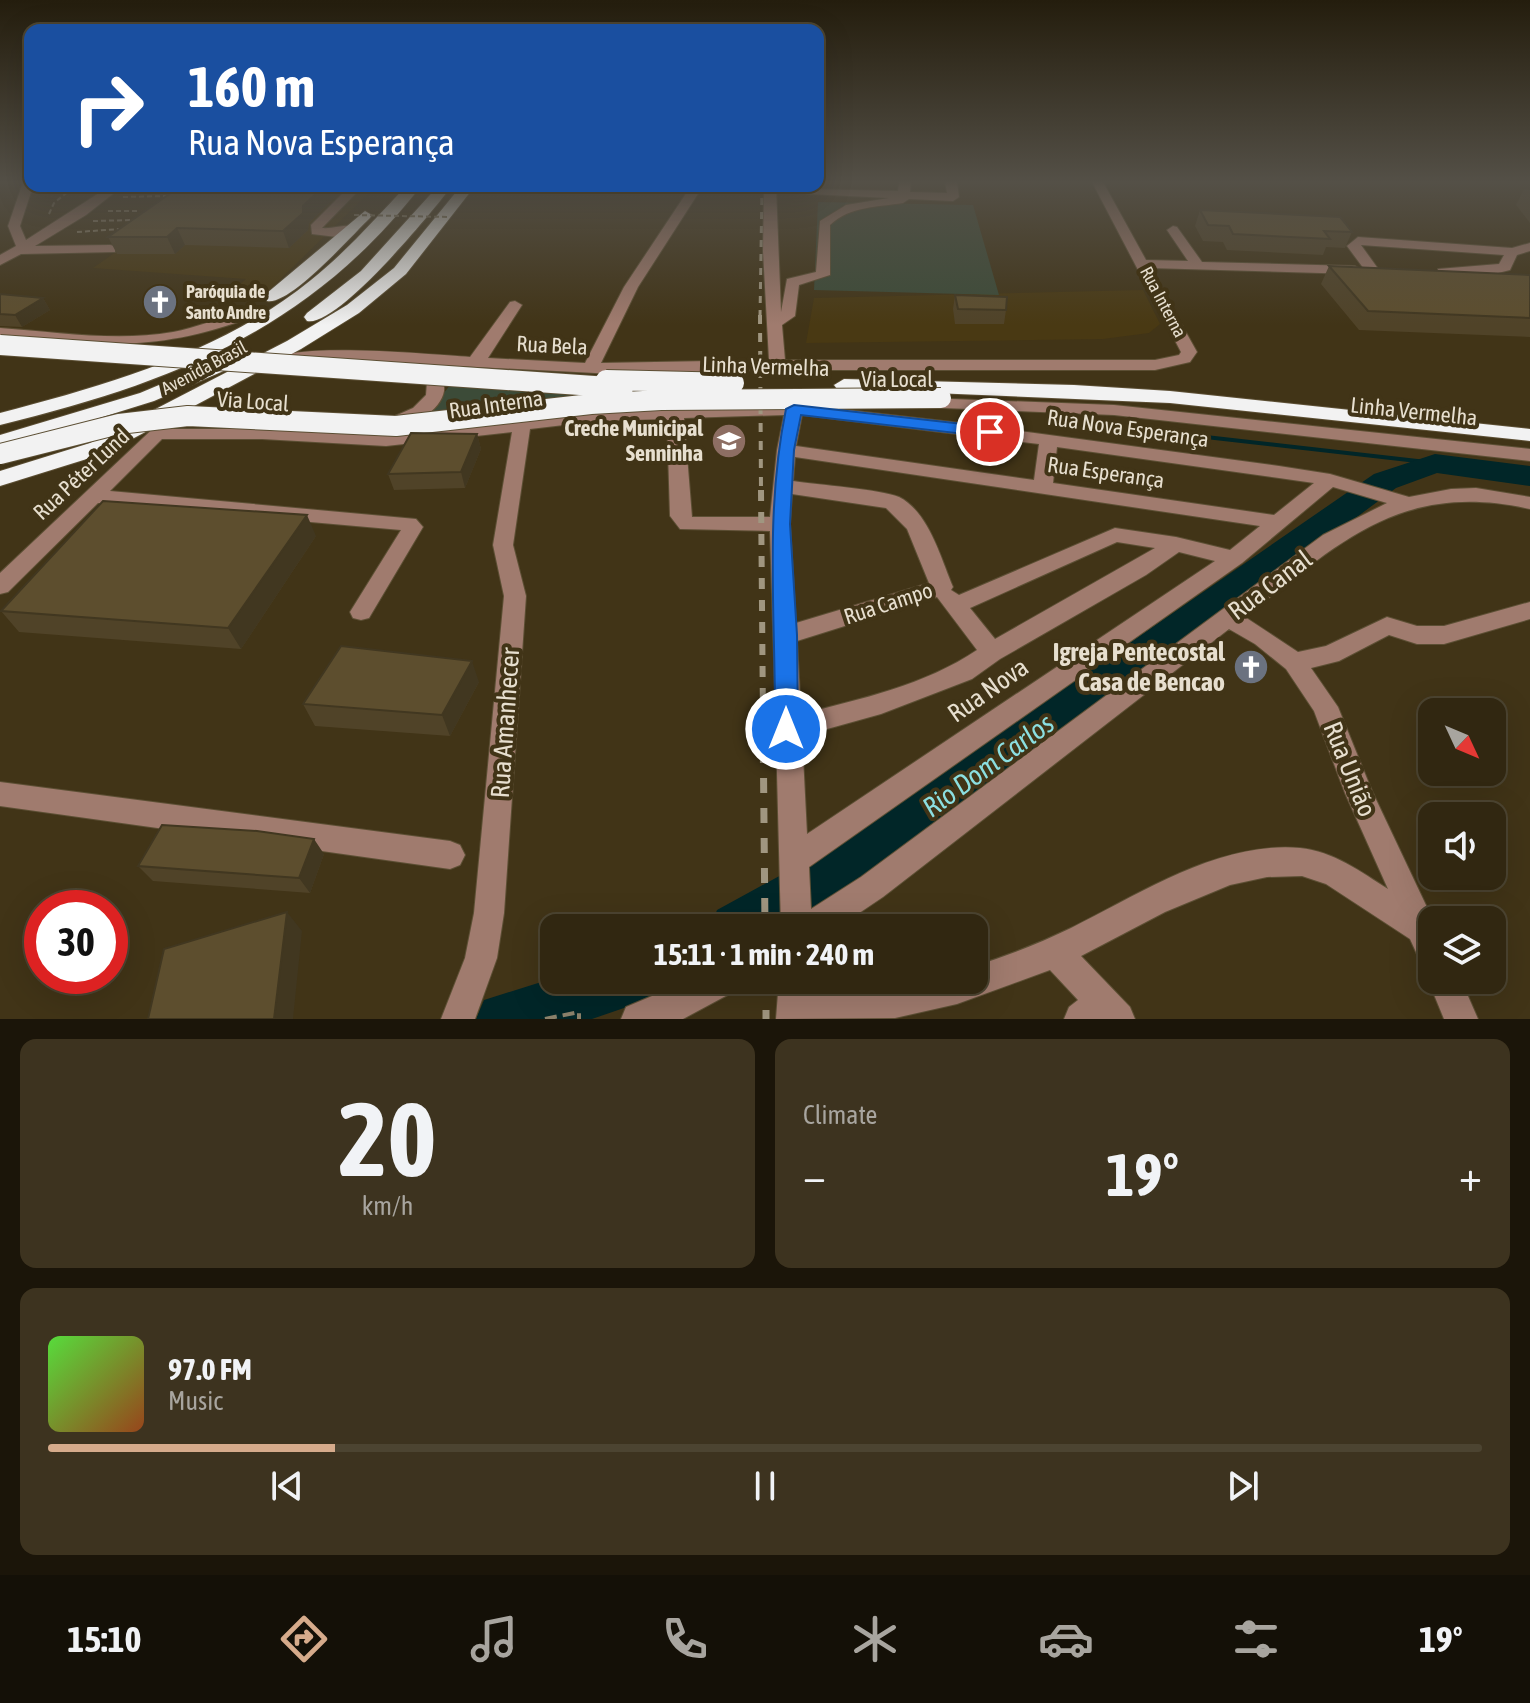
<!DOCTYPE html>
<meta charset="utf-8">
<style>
body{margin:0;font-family:"Asap Condensed",sans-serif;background:#3d331f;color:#f1f3f6;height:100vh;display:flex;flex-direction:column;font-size:30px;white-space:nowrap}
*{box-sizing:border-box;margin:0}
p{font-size:26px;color:#a8a59f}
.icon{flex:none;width:44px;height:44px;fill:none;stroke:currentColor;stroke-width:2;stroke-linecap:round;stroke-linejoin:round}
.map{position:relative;height:1019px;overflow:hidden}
.drawer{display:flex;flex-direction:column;gap:20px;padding:20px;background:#1b1509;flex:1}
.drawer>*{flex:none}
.guide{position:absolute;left:24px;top:24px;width:800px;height:168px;border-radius:16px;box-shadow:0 8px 32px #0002,0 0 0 2px #4c4431;background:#1a4fa0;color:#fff;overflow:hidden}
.needle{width:52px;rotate:134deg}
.controls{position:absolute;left:1418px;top:698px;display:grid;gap:16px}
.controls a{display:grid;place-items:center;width:88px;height:88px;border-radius:16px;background:#312711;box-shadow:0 8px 32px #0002,0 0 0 2px #4c4431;font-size:40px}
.speed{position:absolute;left:24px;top:890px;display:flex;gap:16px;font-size:40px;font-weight:700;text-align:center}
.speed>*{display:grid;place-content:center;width:104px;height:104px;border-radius:50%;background:#312711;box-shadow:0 8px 32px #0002,0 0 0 2px #4c4431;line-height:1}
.speed .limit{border:12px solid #d22;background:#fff;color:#111}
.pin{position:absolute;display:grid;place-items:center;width:68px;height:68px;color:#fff;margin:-34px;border:4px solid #fff;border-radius:50%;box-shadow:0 2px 8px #0007}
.me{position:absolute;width:88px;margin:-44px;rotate:0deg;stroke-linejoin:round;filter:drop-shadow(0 0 6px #0008)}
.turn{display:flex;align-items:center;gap:28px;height:168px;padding:0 32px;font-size:36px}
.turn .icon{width:104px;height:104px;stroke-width:2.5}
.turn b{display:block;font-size:56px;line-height:68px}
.big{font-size:60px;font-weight:700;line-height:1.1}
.drawer .widget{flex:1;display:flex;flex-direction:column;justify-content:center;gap:12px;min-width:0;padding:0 28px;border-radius:16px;background:#3d331f}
.drawer .dial{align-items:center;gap:0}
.dial b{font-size:104px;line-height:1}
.song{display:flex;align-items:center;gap:24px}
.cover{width:96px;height:96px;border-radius:12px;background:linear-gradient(135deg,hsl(110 70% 55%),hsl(20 70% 35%))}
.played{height:8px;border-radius:4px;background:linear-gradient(90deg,#d6ab8b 20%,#4c4431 20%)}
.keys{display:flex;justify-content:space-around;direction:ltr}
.heat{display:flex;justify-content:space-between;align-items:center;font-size:44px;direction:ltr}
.drawer .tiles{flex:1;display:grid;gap:20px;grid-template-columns:1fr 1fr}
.widget:last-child{grid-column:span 2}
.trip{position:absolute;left:540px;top:914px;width:448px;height:80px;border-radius:16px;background:#312711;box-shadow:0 8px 32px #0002,0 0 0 2px #4c4431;font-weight:700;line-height:80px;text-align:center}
.dock{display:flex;height:128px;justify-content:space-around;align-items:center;background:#141007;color:#a8a59f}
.dock .icon{width:56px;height:56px}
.dock .current{color:#d6ab8b}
.dock b{font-size:36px;color:#f1f3f6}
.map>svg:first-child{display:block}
.built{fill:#493913}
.green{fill:#3c4b38}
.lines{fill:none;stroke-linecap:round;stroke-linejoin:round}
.stream{stroke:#012628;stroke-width:4}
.river{fill:#012628;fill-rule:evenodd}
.minor-casing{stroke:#5c4f34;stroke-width:2}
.highway-casing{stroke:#5c4f34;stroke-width:2}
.path-far1{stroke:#8d836c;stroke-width:2;stroke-dasharray:5 3;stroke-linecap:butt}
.path{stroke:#8d836c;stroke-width:4;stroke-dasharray:12 6;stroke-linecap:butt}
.minor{fill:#a07b6e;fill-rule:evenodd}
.highway{fill:#f2f2f2;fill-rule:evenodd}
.rail-far3{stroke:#a09680;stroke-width:3;stroke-dasharray:7 7;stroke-linecap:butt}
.rail-far2{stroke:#a09680;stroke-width:4;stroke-dasharray:9 9;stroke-linecap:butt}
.rail-far1{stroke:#a09680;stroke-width:6;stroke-dasharray:11 11;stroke-linecap:butt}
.rail{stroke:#a09680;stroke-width:7;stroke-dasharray:15 15;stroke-linecap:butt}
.highway-bridge-casing{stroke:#5c4f34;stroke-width:22;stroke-linecap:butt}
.path-bridge{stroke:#8d836c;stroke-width:2;stroke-dasharray:5 3;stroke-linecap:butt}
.highway-bridge{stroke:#f2f2f2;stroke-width:20}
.wall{fill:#504328}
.shaded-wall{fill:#413720}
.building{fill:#5d4e2e;stroke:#413720;stroke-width:2}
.route{fill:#1a73e8;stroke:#114b97;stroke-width:2}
.labels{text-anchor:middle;stroke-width:8;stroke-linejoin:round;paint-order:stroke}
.far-poi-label{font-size:18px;font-weight:bold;fill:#e7dfcf;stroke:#413417;text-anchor:start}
.far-street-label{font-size:18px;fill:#e7dfcf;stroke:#413417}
.street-label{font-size:22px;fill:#e7dfcf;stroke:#413417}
.poi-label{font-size:22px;font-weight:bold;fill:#e7dfcf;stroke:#413417;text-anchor:end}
.near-street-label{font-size:26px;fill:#e7dfcf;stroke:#413417}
.near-poi-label{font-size:26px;font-weight:bold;fill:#e7dfcf;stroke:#413417;text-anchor:end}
.near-water-label{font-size:28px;font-style:italic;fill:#8bdfe1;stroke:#413417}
</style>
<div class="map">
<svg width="1530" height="1019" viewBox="0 0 1530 1019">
<rect width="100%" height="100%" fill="#413417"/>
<path class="built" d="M210,186H376L259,300L227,296L246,279L93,268Z
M1143,290L1160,324L1149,333L1103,339L806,343L814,298Z"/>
<path class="green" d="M818,202L973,205L999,295L814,290Z
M451,384L574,393L567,399L423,419Z"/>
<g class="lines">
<path class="stream" d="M1047,419L1435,463"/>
<path class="river" d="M1435,454L1530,466V486L1437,473L1396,488L872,876L783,928H710L717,910L838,844L1374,474Z
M554,978V980H661L653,998L592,1019H476L484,1000Z"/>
<g class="minor-casing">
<path id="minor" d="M23,182L33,186L20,226L26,240L110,186H123L86,215L35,246L110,245L115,246V252L21,254L0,265V255L16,246L8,226Z
M899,182H911L910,192L947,193L945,182H957L959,197L953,201L909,199L903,203C878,207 850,206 830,225V275L799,285L795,316L782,325L785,360H1155L1179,355L1181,352L1092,182H1103L1146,260L1188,261L1167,230L1173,226L1177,227L1202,262L1355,266L1362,270L1355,274L1150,268L1197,352L1190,362L1155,370H777L634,375L437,365C441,373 445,382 444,391C441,412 405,432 386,428L383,424L386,420L413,408L426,395L427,382L421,364L326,360L279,366L271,361C293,341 434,355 470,357L510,302L515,301L522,305L488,358L585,363L624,287L691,186H703L638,287L601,363L769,360L763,251L764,186H776L781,312L787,279L816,272L820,221L846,205L889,198L809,194L805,193V189L898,191Z
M350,186H363L322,228C333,229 345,224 355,226V232L337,237L312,234L311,225Z
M1358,237L1512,248L1530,243V251L1517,255L1510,270L1490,275L1443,276L1438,275V269L1499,264L1504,255L1361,245L1379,270L1372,274L1367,273L1347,246Z
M239,313L244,314V320C151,353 96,344 0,338V328C58,332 116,342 173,332C196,328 217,318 239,313Z
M925,398L1114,405L1530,449V461L1114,415L919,407L916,403L919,399Z
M794,404L961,423L1279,466L1330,474L1409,497L1451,489L1476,488L1530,497V509C1401,480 1339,543 1245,617L1298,652L1326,646L1387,617L1417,626H1444L1530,602V619L1444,644H1417L1389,635L1339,661L1311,668L1338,707L1372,791L1433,920L1432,968L1421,963L1410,939L1326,884L1302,876L1267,877L1230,885L1165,912L1081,956L1130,1007L1135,1019H1064L1069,1007L1078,1000L1050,970L957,1004L895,1018L776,1019L779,980H811V994L920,980H974V966C1007,956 1040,943 1071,928C1140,894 1219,841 1300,848C1333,851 1361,872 1388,889L1345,793L1314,711L1286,669L1255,644L1229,629L883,897L837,928H781L776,735L773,729L776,724L770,531L680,529L670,516L667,419L598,421L530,429L513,545L526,596L504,913L497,958L475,1019H441L465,958L474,913L504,596L493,545L512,432L386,446L262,439H162L110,491L416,519L423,527L369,618L361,620L353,618L350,612L401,530L98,503L8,592L0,594V573L161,421H173L176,425L173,429H262L386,436L598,411ZM784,415L777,450L770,517H692L684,418ZM802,415L1039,444L1034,480L796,446ZM1057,447L1279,478L1314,483L1274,515L1053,483ZM795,457L1260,526L1230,550L1176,537L1115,528L959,595L951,590L953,587C941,559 929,512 899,497C880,489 817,485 793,481ZM1333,487L1387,503L1323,535L861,877L811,909L809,867L1242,563ZM792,494L886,508L907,529L929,583L796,623L790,524ZM1117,542L1155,548L995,639L970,608ZM1179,552L1215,561L807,834L802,736L881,714L972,679L1000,659L1146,575ZM937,597L977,650C925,685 861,699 801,714L797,641Z
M0,782L450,841L460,845L465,855L460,865L450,869L0,806Z
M1432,970V980H1461L1478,1019H1444L1428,980Z
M690,980H740L735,991L683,1019H621L626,1007Z"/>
</g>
<g class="highway-casing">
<path id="highway" d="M406,186H421C309,330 172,383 0,425V413C108,385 223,352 311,280C346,252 376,218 406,186Z
M438,186H452C432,212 337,328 307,321L304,317L307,313L361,271Z
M461,186H475L406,274L359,313L301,349L106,453L0,486V471L90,443L287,341L347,305L394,268Z
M365,211L372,215L370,218C352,235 290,306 267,301L264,297L267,293Z
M235,353L242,355L245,359L242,363L154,401L0,449V435L140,393Z
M844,379L1074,385L1170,391L1530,429V441L1170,403L837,389L834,385Z"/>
</g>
<path class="path-far1" d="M130,186H149
M123,197L168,196
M108,211H139
M49,214L54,203L75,186
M93,221L134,220
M77,232L121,229"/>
<path class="path" d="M545,1019L579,1012V1019"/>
<use href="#minor" class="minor"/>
<use href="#highway" class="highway"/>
<path class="rail-far3" d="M760,317L762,186"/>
<path class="rail-far2" d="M760,315L761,492"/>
<path class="rail-far1" d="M761,490L763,720"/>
<path class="rail" d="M763,718L765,928
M766,980V1019"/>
<g class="highway-bridge-casing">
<path id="highway-bridge" d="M0,345L623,388
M606,380L734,383
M0,454L119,424L188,416L396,426L591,404L661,400L941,398"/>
</g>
<path class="path-bridge" d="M354,215L448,217"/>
<use href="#highway-bridge" class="highway-bridge"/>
</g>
<path class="wall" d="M346,186L309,223L308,230L289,248L185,245L175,254H117L108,237Z
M1524,189L1530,190V223L1516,205Z
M1200,210L1352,232L1345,248L1326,247L1323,255L1227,250L1223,242L1203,241L1195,226Z
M1329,266L1530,275V337L1359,330L1321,284Z
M0,294L43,298L50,310L22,327L0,326Z
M955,295L1006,310L1004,324H955L953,309Z
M477,434L481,449L465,488L394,490L388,474Z
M316,536L241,649L19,632L1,611Z
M479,682L450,736L315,726L303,704Z
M324,854L310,893L153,881L138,866Z"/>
<path class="shaded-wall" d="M324,186H346L309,223L308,230L289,248L283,231L303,206Z
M177,228L185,245L175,254L167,237Z
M43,298L50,310L22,327L15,315Z
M477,434L481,449L465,488L461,472Z
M307,515L316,536L241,649L228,628Z
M472,661L479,682L450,736L442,715Z
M314,839L324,854L310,893L299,878Z
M287,912L302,931L293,1019H274Z"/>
<path class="building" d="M181,186H324L303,206V213L283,231L177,228L167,237H108Z
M1200,210L1340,217L1352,232L1324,231L1330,239L1233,234L1229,226L1208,225Z
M1329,266L1530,275V318L1368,311Z
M0,294L43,298L15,315L0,314Z
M955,295L1007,297L1006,310L958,309Z
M411,433L477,434L461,472L388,474Z
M103,501L307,515L228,628L1,611Z
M341,646L472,661L442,715L303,704Z
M162,825L257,831L314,839L299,878L138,866Z
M287,912L274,1019H148L164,949Z"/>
<linearGradient id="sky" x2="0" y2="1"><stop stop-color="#241d0d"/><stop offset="0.56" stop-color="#545047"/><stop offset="1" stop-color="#545047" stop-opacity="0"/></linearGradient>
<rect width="1530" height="325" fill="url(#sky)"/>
<path class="route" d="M794,405L990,427L998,432L990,437L801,415L794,450L790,524L797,635L798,729L795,736L786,739L778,736L775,729C776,622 764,515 786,409Z"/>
<defs>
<g id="church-disc" transform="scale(1.8)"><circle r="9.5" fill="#6b7280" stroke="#413417"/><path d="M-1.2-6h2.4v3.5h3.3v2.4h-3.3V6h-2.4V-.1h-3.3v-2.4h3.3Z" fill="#fff"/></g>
<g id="school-disc" transform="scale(1.8)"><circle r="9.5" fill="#8d6e63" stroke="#413417"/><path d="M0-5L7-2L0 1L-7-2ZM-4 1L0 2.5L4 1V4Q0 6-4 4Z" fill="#fff"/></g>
</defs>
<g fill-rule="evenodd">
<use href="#church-disc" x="160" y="302"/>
<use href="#school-disc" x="729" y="441"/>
<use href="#church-disc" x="1251" y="667"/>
</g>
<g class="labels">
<g class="far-poi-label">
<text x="186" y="298">Paróquia de<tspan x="186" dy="21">Santo Andre</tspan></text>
</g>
<g class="far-street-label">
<text transform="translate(1163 302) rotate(62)" y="6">Rua Interna</text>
<text transform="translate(204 368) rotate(-28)" y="6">Avenida Brasil</text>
</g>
<g class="street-label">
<text transform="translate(552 345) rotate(3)" y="8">Rua Bela</text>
<text transform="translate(766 366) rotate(2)" y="8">Linha Vermelha</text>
<text x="897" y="387">Via Local</text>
<text transform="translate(253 401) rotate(4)" y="8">Via Local</text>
<text transform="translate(496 404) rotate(-8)" y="8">Rua Interna</text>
<text transform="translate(1414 411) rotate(6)" y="8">Linha Vermelha</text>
<text transform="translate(1128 428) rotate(8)" y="8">Rua Nova Esperança</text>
<text transform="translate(1106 472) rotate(8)" y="8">Rua Esperança</text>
<text transform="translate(81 474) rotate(-43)" y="8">Rua Péter Lund</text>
<text transform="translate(888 603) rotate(-18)" y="8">Rua Campo</text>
</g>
<g class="poi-label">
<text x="703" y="436">Creche Municipal<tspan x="703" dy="25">Senninha</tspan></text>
</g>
<g class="near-street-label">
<text transform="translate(1270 585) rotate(-37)" y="9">Rua Canal</text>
<text transform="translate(988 690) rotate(-35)" y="9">Rua Nova</text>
<text transform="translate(505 723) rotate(-86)" y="9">Rua Amanhecer</text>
<text transform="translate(1350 769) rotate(68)" y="9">Rua União</text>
</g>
<g class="near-poi-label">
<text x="1225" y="661">Igreja Pentecostal<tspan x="1225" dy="30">Casa de Bencao</tspan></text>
</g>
<g class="near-water-label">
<text transform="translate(988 765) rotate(-36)" y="10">Rio Dom Carlos</text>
</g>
</g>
</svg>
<div class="controls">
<a><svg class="needle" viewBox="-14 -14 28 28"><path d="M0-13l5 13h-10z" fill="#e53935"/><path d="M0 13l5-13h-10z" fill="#a8a59f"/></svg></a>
<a><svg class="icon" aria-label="sound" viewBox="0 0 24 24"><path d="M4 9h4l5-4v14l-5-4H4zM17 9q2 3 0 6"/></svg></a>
<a><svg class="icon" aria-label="layers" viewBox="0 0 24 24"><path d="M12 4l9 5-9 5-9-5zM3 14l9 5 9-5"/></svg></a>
</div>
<div class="speed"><div class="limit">30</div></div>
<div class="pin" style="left:990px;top:432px;background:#d93025"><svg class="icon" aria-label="arrive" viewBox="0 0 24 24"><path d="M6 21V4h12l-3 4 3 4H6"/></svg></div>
<svg class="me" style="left:786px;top:729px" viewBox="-20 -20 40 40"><circle r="17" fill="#1a73e8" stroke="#fff" stroke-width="3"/><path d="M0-11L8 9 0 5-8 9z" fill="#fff"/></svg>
<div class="trip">15:11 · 1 min · 240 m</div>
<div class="guide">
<div class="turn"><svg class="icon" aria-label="right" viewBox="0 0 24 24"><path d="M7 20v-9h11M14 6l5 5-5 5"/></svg><div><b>160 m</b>Rua Nova Esperança</div></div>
</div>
</div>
<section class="drawer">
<div class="tiles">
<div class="widget dial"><b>20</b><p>km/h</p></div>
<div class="widget"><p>Climate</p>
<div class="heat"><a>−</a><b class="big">19°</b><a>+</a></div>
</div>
<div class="widget">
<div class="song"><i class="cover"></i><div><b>97.0 FM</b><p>Music</p></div></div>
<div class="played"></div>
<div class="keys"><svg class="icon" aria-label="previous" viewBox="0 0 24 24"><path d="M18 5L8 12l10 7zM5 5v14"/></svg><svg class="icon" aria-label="pause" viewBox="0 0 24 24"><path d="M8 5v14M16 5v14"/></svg><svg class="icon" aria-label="next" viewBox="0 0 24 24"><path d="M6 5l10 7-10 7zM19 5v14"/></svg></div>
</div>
</div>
</section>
<nav class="dock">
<b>15:10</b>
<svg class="icon current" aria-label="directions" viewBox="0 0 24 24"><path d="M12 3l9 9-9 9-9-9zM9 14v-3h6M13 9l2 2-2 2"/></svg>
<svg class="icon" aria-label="music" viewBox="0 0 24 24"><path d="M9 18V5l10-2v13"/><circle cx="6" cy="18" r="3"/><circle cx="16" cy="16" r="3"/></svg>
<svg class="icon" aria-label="phone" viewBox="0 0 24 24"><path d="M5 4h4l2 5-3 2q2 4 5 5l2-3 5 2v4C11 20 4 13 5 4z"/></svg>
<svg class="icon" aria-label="climate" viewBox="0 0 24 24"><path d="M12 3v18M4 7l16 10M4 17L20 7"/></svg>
<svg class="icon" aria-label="car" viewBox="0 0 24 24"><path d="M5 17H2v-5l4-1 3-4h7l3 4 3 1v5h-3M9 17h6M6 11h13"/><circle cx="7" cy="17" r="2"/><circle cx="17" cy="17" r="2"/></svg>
<svg class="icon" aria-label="filters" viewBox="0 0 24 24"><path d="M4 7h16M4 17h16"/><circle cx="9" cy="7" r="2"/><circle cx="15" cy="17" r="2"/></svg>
<b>19°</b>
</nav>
